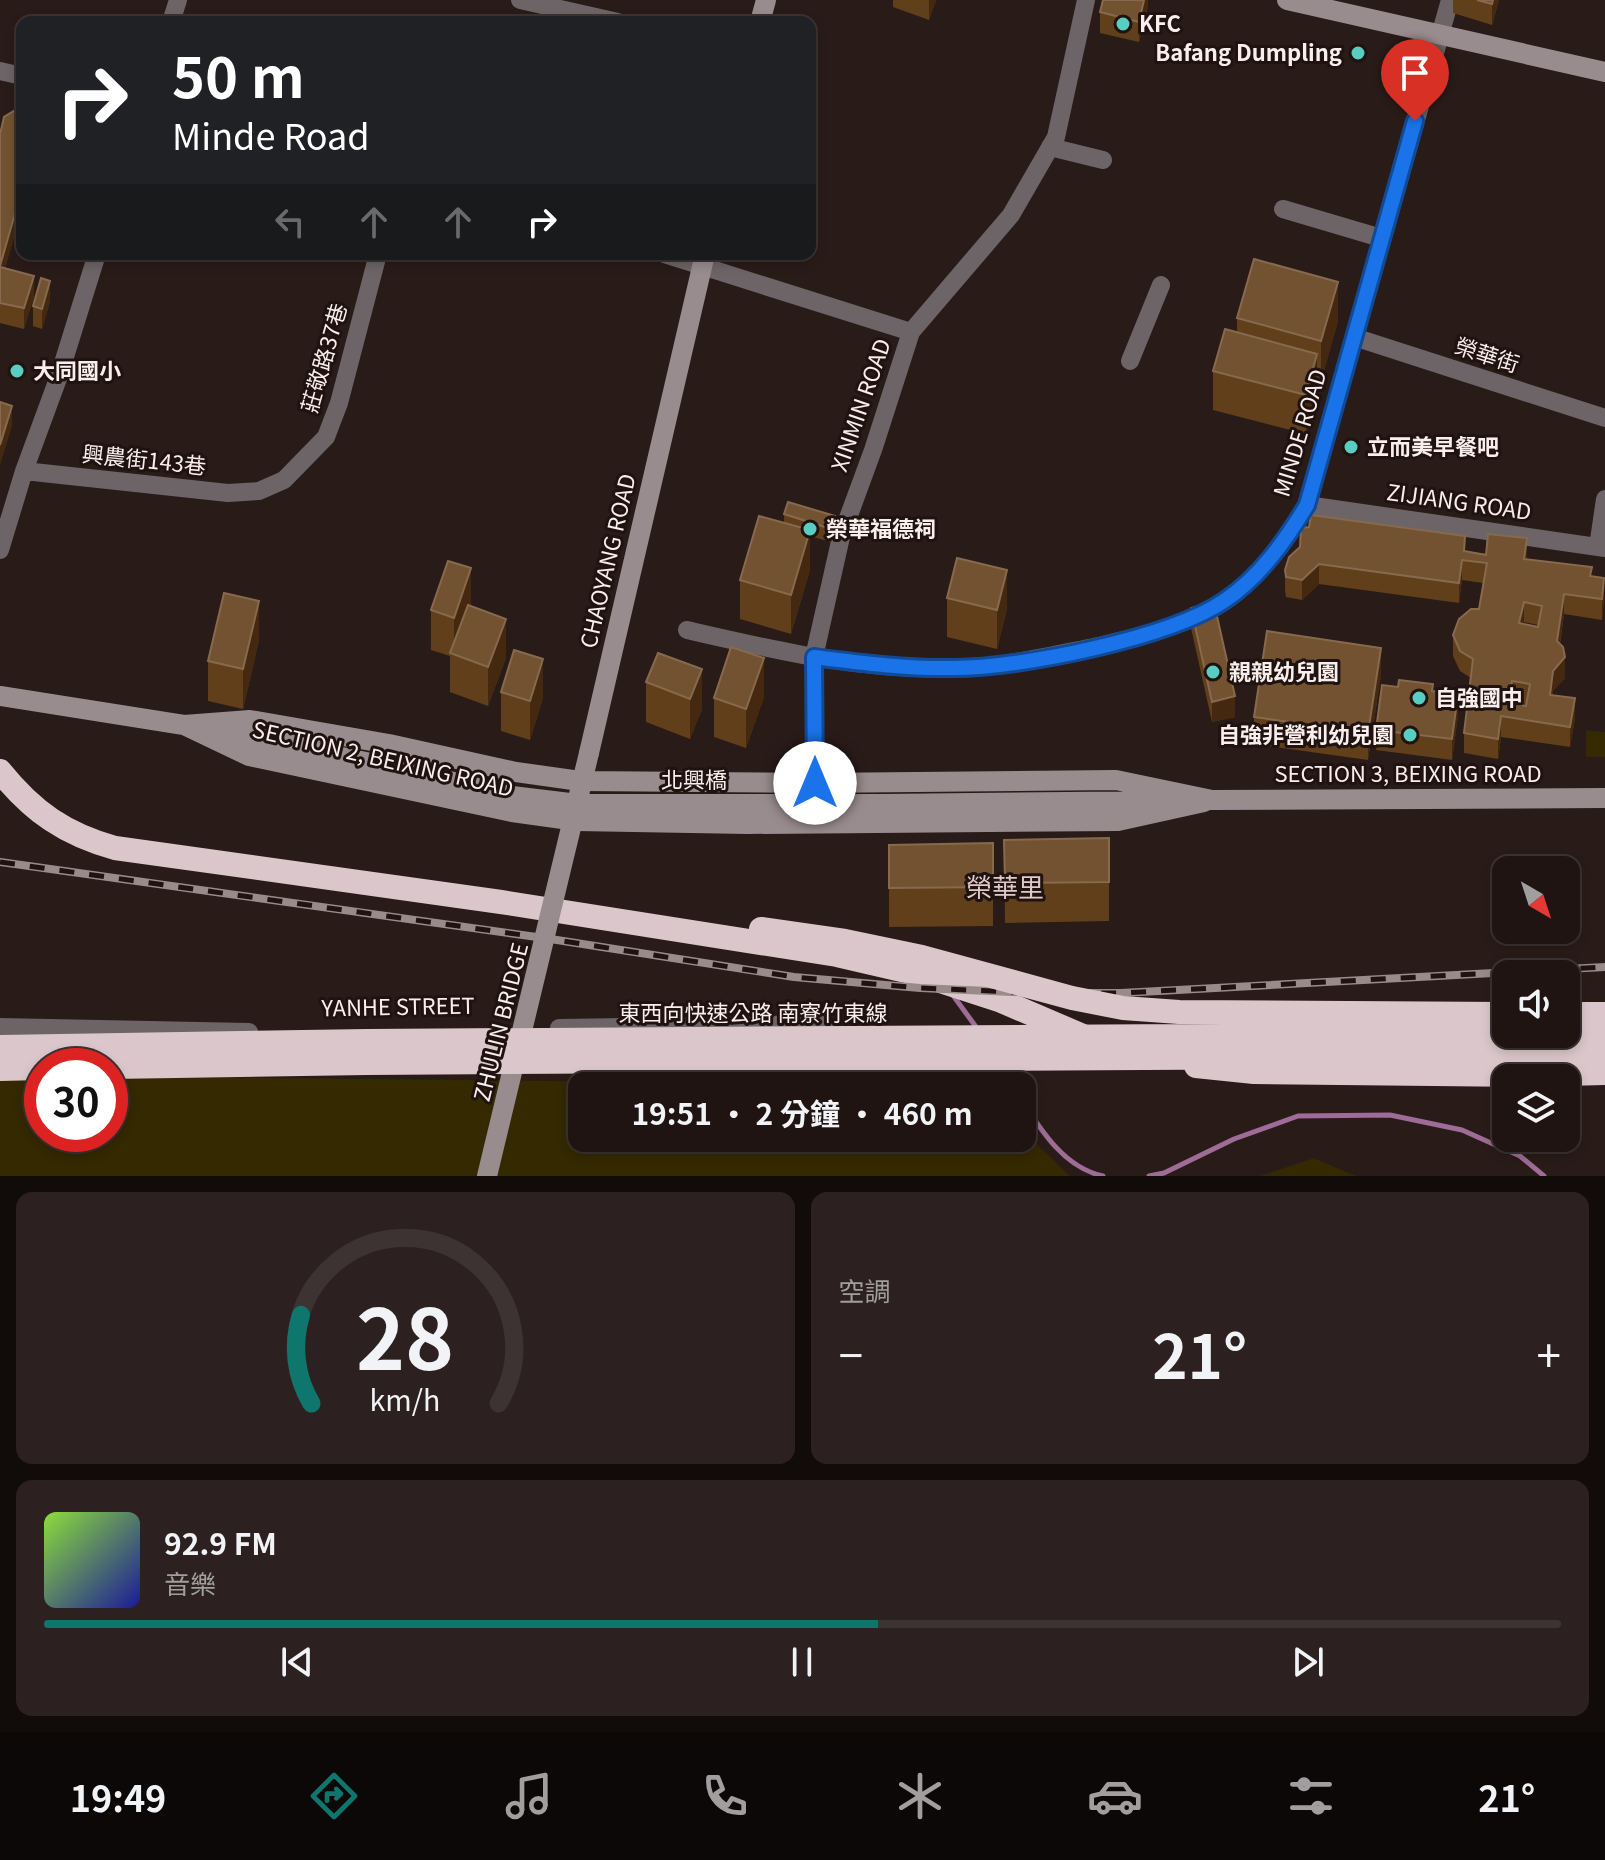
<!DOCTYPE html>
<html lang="zh-TW">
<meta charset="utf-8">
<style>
body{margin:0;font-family:Georgia,"Noto Sans TC",serif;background:#2c2120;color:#f1f3f6;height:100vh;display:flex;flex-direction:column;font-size:30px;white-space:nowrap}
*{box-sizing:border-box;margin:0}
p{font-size:26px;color:#a19e9f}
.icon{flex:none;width:44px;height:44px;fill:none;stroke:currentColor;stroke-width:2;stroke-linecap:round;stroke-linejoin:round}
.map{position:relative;height:1176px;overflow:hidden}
.sheet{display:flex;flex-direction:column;gap:16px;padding:16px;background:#110b0a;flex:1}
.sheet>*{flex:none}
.hud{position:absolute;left:16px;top:16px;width:800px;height:244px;border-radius:16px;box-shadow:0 4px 12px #0003,0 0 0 2px #3c3332;background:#202124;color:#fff;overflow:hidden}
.needle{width:52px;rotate:141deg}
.buttons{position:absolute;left:1492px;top:856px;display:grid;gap:16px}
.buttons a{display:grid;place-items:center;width:88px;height:88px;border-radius:16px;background:#1f1412;box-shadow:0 4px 12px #0003,0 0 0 2px #3c3332;font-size:40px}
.speed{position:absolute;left:24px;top:1048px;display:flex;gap:16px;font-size:40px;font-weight:700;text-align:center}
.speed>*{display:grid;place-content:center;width:104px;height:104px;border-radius:50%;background:#1f1412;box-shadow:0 4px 12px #0003,0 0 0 2px #3c3332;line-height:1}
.speed .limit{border:12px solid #d22;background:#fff;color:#111}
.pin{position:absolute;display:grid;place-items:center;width:68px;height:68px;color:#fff;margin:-82px -34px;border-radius:50% 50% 50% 0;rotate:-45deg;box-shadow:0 0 8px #0007}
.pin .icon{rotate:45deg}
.me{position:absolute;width:88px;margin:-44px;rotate:0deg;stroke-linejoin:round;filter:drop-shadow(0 0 6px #0008)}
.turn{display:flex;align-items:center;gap:28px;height:168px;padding:0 24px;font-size:36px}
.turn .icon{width:104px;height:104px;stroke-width:2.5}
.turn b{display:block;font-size:56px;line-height:68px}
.lanes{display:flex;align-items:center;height:76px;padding:0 24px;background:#0003;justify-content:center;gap:40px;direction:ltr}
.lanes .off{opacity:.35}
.big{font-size:60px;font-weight:700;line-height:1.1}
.sheet .widget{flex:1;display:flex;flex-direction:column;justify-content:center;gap:12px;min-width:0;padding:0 28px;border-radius:16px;background:#2c2120}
.sheet .dial{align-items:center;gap:0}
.dial svg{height:208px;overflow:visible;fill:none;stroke:#3c3332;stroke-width:7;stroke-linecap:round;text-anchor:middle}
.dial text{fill:#f1f3f6;stroke:none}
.song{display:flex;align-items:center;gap:24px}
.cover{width:96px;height:96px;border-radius:12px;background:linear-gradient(135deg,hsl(90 70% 55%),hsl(240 70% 35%))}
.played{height:8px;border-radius:4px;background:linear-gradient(90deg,#0f766e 55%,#3c3332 55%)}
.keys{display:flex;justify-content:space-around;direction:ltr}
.heat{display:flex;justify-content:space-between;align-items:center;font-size:44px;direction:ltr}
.sheet .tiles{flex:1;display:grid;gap:16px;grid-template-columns:1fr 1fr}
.widget:last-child{grid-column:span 2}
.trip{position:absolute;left:568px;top:1072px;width:468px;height:80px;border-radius:16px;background:#1f1412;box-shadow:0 4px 12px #0003,0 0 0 2px #3c3332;font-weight:700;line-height:80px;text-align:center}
.tab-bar{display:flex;height:128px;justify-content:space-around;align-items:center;background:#0c0807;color:#a19e9f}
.tab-bar .icon{width:56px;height:56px}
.tab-bar .current{color:#0f766e}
.tab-bar b{font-size:36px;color:#f1f3f6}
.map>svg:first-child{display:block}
.green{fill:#342900}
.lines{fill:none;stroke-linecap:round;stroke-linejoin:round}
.stream{stroke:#9e6c96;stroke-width:5}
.street{stroke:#6c6466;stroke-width:18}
.secondary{stroke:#998c8f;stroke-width:20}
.highway{stroke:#dbc7cb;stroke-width:24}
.rail-casing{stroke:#988b89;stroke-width:8}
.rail{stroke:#1f120f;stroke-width:5;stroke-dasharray:15;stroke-linecap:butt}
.secondary-bridge{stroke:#998c8f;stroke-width:20}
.highway-bridge{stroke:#dbc7cb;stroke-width:24}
.wall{fill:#613f1a;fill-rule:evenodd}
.shaded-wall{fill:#442910}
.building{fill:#725230;stroke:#876a4e;stroke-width:2;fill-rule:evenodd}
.route-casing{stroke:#114b97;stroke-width:20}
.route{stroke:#1a73e8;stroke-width:14}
.poi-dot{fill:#57cec1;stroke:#1f120f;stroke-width:3}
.labels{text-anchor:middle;stroke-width:6;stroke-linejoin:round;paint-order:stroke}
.poi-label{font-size:22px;font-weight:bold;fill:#f9eeec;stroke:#1f120f;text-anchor:start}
.street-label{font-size:22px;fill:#f9eeec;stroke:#1f120f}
.quarter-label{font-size:26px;fill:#decac6;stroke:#1f120f}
</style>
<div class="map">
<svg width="1605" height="1176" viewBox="0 0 1605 1176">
<rect width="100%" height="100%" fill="#291b18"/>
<path class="green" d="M1586,730L1605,732V757H1586Z
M0,1070L42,1073V1134H110V1076L985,1086H582V1138H1022V1130L1070,1176H0Z
M1314,1158L1356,1176H1260Z"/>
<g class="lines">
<path class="stream" d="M952,994L979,1031
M1001,1066L1014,1086
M1022,1100C1041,1131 1065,1168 1103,1176
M1149,1176L1164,1173L1234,1139L1298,1116L1390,1115L1462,1130L1520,1156L1544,1176"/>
<path class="street" d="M520,0L618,22
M171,22L178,0
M0,71L22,76
M1050,147L1103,160
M1283,209L1381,238
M664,254L911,332
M1354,337L1605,418
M1130,361L1161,285
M24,471L228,493L259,491L284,480L326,437L339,403L378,254
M1307,505L1605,548
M1598,547L1605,499
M0,550L24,471L59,376L97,254
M687,630C774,650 866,672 956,668C1002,667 1049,656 1094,647C1137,637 1187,626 1225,601C1260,577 1285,541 1307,505L1450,0
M814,818V657L841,537L873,450L911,332L1011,215L1056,137L1086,0
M0,1027L249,1032
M559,1028L822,1024L845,1053L852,1086"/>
<path class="secondary" d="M1287,0L1605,72
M760,22L766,0
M0,696L184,725L250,720L389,744L516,772L580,781L815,783L1116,780L1212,800L1605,798
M184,725L249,756L512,812L577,821L747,824L1118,821L1204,802
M211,730L395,768L512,796L578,804
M589,753L705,254
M882,804L1168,801"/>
<path class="highway" d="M0,771C33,812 65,834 115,848L501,902L837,955L919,974L999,1000L1083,1036
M1566,1014H1605
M1566,1034H1605
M1196,1066L1254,1072L1527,1075L1605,1073
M0,1069L42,1068"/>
<g class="rail-casing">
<path id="rail" d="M0,862L544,938L794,977L920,988L1037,993H1121L1605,967"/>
</g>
<use href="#rail" class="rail"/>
<path class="secondary-bridge" d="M578,804H882
M487,1176L589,753"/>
<path class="highway-bridge" d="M761,929L845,941L922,957L1072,998L1123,1008L1179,1012L1506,1014
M0,1047L367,1041L1506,1034
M110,1067L367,1063L1605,1055"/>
</g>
<path class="wall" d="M893,0H936L929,20L893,7Z
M1148,0V6L1139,42L1100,33V12Z
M1453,0H1499L1492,25L1453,13Z
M22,108V209L5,268L34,296L24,329L0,323V134Z
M50,301L42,329L33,326V306Z
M1237,318L1338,321L1321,381L1317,380V393L1306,434L1213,410V371L1237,332Z
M784,514L835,530L831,542L810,536V570L791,634L740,619V580L784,523Z
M1465,551L1527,559L1592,576L1604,598L1602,620L1564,614L1560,644L1565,678L1553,691V695L1575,718L1570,747L1501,737L1498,759L1464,753V733L1471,678L1460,671L1453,656V635L1479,609L1483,583L1462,580L1459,603L1319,584L1302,600L1286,597L1285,590V570L1289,557ZM1524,622L1538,625V627L1523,624ZM1512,701L1526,704V706L1512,703Z
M947,598L1007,609L997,649L947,637Z
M471,606L506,658L488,706L450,692V656L431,650V610Z
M1191,608L1235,717L1212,722L1191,628Z
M259,640L243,709L208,701V661Z
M658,653L702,709L690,739L646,722V682Z
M1381,675L1368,760L1254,744V717Z
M1433,691L1458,715L1452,760L1376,750V730Z
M501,692L543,698L530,740L501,731Z
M764,697L746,748L714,737V698Z
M1109,838V921L1005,923L1004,840Z
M993,843V926L889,927V845Z"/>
<path class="shaded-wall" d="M929,0H936L929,20Z
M1144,0H1148V6L1139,42V22Z
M1493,0H1499L1492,25V4Z
M22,189V209L0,287V266Z
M34,276V296L24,329V308Z
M50,281V301L42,329V309Z
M1338,282V321L1321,381V341Z
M1317,354V393L1306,434V395Z
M12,406V426L0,465V445Z
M835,516V530L831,542V529Z
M810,530V570L791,634V595Z
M1527,538V559L1524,579V559Z
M1462,560V580L1459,603V583Z
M1319,564V584L1302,600V580Z
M471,568V607L454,654V618Z
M1007,570V609L997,649V610Z
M1604,578V598L1602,620V599Z
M1564,594V614L1557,661V641Z
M259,601V640L243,709V669Z
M1524,602V622L1519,644V623Z
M506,619V658L488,706V667Z
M1381,648V675L1368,760V733Z
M1565,657V678L1553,691L1550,715V695L1553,671Z
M764,658V697L746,748V709Z
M543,659V698L530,740V701Z
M702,669V709L690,739V699Z
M1512,681V701L1509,718L1508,702Z
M1458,694V715L1452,760V739Z
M1235,696V717L1212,722V702Z
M1575,698V718L1570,747V727Z
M1501,716V737L1498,759V739Z"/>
<path class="building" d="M1103,0H1144L1139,22L1100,12Z
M1477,0H1493L1492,4Z
M22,108V189L0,266V134L4,117L17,109Z
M1254,259L1338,282L1321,341L1237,318Z
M0,267L34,276L24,308L0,303Z
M41,278L50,281L42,309L33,306Z
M1225,329L1317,354L1306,395L1213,371Z
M0,402L12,406L0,445Z
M788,502L835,516L831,529L784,514Z
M1311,515L1465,536L1464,551L1486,555L1488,534L1527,538L1524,559L1592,567L1590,576L1604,578L1602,599L1564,594L1557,641L1563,647L1565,657L1553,671L1550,695L1575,698L1570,727L1501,716L1498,739L1464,733L1473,659L1460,651L1453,635L1459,619L1471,609H1479L1487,563L1462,560L1459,583L1319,564L1302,580L1286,577L1285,570L1289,557L1300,547L1301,528L1309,527ZM1524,602L1542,606L1538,627L1519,623ZM1512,681L1530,684L1526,706L1508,702Z
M759,516L810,530L791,595L740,580Z
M957,558L1007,570L997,610L947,598Z
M448,561L471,568L454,618L431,610Z
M224,593L259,601L243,669L208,661Z
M1214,603L1235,696L1212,702L1191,608Z
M468,605L506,619L488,667L450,653Z
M1267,631L1381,648L1368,733L1254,717Z
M731,647L764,658L746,709L714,698Z
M514,650L543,659L530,701L501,692Z
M658,653L702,669L690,699L646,682Z
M1399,680L1433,684L1432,691L1458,694L1452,739L1376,730L1382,685L1398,687Z
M1109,838V882L1005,883L1004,840Z
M993,843V887L889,888V845Z"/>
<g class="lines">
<g class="route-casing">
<path id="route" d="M815,783L814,657C861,663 907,669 954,668C1021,668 1169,638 1224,601C1260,577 1285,541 1307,505L1415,121"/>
</g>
<use href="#route" class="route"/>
</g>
<g class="poi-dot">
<circle cx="1123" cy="24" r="8"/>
<circle cx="1358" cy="53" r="8"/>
<circle cx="17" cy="371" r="8"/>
<circle cx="1351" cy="447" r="8"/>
<circle cx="810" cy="529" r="8"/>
<circle cx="1213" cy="672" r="8"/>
<circle cx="1419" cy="698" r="8"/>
<circle cx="1410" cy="735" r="8"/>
</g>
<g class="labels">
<g class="poi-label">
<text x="1139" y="32">KFC</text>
<text x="1342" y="61" text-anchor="end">Bafang Dumpling</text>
<text x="33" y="379">大同國小</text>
<text x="1367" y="455">立而美早餐吧</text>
<text x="826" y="537">榮華福德祠</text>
<text x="1229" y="680">親親幼兒園</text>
<text x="1435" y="706">自強國中</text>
<text x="1394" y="743" text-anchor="end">自強非營利幼兒園</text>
</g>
<g class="street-label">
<text transform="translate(1487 355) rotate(18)" y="8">榮華街</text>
<text transform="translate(324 358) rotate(-74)" y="8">莊敬路37巷</text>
<text transform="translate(861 405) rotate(-71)" y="8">XINMIN ROAD</text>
<text transform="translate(1300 433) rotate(-73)" y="8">MINDE ROAD</text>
<text transform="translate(144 460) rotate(6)" y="8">興農街143巷</text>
<text transform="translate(1459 502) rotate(8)" y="8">ZIJIANG ROAD</text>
<text transform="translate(608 561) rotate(-77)" y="8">CHAOYANG ROAD</text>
<text transform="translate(383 759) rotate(13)" y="8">SECTION 2, BEIXING ROAD</text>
<text x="1408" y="782">SECTION 3, BEIXING ROAD</text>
<text x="694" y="788">北興橋</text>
<text transform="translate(398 1007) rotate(-1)" y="8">YANHE STREET</text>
<text x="753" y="1021">東西向快速公路 南寮竹東線</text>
<text transform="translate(501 1022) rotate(-76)" y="8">ZHULIN BRIDGE</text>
</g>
<g class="quarter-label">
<text x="1005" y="897">榮華里</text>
</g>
</g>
</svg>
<div class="buttons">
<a><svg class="needle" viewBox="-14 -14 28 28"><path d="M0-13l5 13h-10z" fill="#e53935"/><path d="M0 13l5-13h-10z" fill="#a19e9f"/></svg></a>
<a><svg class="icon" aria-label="sound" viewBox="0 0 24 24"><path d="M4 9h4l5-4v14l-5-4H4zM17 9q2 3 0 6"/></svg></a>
<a><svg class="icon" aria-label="layers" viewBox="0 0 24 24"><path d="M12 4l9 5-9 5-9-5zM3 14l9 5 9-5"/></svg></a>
</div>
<div class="speed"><div class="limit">30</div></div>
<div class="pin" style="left:1415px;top:121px;background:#d93025"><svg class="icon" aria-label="arrive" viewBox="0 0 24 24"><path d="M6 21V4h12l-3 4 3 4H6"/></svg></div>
<svg class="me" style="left:815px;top:783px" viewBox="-20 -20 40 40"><circle r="19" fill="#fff"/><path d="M0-13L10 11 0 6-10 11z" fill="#1a73e8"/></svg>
<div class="trip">19:51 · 2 分鐘 · 460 m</div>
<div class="hud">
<div class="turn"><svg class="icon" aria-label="right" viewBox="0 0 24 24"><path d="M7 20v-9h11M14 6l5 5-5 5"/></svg><div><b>50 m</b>Minde Road</div></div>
<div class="lanes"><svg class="icon off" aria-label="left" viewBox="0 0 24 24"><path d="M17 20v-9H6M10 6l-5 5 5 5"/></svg><svg class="icon off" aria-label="ahead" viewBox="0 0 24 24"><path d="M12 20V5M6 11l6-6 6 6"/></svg><svg class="icon off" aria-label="ahead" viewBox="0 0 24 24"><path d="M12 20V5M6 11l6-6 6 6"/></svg><svg class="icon" aria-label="right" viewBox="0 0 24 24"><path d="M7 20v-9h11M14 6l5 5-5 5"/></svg></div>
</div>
</div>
<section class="sheet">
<div class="tiles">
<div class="widget dial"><svg viewBox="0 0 100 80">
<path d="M14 69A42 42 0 1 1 86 69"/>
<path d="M14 69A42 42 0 0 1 10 35" stroke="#0f766e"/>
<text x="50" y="56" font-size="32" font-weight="700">28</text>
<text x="50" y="72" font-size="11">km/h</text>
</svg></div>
<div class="widget"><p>空調</p>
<div class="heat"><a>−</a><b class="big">21°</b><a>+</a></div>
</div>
<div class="widget">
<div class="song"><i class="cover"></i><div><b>92.9 FM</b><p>音樂</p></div></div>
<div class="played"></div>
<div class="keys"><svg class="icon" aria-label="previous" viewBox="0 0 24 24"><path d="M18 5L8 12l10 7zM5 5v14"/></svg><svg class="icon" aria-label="pause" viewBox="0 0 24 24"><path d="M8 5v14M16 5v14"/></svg><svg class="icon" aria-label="next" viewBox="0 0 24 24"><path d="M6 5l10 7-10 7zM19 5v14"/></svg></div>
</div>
</div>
</section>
<nav class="tab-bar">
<b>19:49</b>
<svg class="icon current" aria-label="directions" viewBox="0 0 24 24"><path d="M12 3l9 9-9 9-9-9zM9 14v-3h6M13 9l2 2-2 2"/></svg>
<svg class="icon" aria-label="music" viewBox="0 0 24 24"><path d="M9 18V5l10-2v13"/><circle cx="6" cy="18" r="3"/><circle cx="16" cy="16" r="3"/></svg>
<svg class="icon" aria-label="phone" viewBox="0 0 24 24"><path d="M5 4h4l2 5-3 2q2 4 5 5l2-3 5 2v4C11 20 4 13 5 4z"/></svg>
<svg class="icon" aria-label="climate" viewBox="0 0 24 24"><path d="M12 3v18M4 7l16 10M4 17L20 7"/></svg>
<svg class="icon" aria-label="car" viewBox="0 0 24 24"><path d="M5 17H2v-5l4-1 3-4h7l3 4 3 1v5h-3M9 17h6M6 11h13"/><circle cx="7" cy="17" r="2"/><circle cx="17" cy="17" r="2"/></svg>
<svg class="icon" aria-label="filters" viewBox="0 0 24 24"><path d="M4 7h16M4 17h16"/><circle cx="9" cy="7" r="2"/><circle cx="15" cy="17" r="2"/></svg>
<b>21°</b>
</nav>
